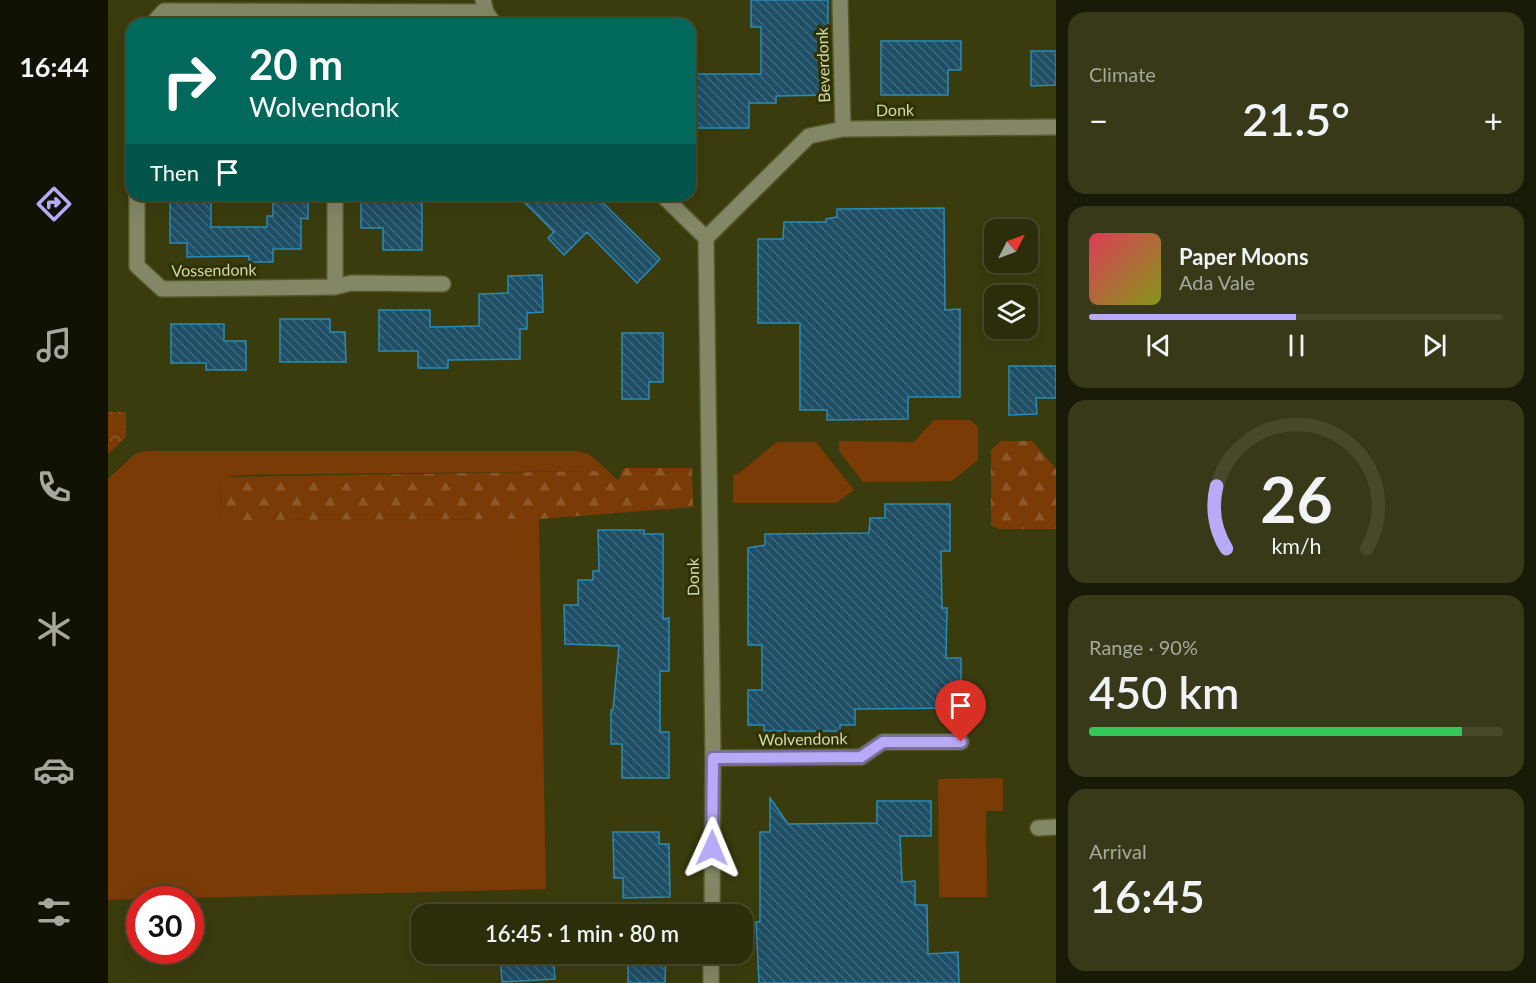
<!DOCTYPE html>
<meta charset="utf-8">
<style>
body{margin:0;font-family:Lato,sans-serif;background:#383918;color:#f1f3f6;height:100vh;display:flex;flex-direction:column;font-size:22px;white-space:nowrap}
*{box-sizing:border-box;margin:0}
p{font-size:20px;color:#a6a89c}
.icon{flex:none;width:33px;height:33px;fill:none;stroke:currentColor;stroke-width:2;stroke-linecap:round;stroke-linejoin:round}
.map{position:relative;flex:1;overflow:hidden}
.details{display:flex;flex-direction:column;gap:12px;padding:12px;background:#181906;width:480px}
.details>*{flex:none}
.banner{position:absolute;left:18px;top:18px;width:570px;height:183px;border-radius:18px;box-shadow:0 6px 24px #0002,0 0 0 2px #48492b;background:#00695c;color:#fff;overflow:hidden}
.needle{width:39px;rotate:48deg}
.tools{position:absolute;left:876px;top:219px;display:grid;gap:12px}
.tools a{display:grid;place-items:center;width:54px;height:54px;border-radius:12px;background:#2c2d0a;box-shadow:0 6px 24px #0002,0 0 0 2px #48492b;font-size:30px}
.speed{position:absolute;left:18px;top:886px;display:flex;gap:12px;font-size:30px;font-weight:700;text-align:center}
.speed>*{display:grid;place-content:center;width:78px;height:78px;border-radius:50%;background:#2c2d0a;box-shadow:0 6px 24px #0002,0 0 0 2px #48492b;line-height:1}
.speed .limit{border:9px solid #d22;background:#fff;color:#111}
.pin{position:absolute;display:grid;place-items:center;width:51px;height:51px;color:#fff;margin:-62px -26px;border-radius:50% 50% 50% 0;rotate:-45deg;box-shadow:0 0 6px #0007}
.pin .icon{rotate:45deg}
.me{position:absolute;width:66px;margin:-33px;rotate:1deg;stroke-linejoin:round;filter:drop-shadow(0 0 4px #0008)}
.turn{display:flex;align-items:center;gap:21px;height:126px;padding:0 24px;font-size:27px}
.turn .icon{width:78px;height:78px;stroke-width:2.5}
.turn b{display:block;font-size:42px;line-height:51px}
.then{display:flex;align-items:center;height:57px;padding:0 24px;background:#0003;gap:12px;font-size:22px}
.big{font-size:45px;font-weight:600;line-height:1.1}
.details .widget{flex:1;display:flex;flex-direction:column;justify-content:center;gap:9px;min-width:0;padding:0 21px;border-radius:18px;background:#383918}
.details .dial{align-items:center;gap:0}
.dial svg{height:156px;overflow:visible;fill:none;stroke:#48492b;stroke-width:7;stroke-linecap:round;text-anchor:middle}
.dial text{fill:#f1f3f6;stroke:none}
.song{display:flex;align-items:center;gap:18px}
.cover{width:72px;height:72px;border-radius:9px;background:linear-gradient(135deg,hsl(350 70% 55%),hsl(70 70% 35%))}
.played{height:6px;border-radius:3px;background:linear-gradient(90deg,#b9aaf7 50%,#48492b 50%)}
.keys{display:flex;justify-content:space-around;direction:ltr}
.heat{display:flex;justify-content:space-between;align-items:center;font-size:33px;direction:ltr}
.charge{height:9px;border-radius:4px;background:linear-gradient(90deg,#34c759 90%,#48492b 0)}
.trip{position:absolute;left:303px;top:904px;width:342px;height:60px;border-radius:18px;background:#2c2d0a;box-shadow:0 6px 24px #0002,0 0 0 2px #48492b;font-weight:600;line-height:60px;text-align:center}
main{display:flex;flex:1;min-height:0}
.menu{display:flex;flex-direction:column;width:108px;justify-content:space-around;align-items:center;background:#121204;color:#a6a89c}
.menu .icon{width:42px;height:42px}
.menu .current{color:#b9aaf7}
.menu b{font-size:27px;color:#f1f3f6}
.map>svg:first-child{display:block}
.green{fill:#7a3b07}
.forest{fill:url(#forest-firs)}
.park{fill:url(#park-crowns)}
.building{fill:url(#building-back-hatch);stroke:#2a8bb7;stroke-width:1.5}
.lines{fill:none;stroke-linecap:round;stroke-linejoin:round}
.minor-casing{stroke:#56582b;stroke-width:18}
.minor{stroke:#838765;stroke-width:15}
.route-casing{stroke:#786ea1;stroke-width:15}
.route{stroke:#b9aaf7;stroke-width:10}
.labels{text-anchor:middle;stroke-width:6;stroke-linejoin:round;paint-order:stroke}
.street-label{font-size:16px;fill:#d3d8af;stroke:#2f3202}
</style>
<main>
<nav class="menu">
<b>16:44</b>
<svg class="icon current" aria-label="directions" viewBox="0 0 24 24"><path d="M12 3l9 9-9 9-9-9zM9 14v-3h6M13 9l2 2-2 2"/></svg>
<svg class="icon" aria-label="music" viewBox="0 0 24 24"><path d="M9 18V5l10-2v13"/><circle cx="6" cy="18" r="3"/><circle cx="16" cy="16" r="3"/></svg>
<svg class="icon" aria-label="phone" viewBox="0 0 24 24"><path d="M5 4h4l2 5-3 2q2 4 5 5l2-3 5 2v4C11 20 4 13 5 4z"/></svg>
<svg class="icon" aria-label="climate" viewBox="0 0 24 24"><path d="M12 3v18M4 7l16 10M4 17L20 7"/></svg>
<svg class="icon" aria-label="car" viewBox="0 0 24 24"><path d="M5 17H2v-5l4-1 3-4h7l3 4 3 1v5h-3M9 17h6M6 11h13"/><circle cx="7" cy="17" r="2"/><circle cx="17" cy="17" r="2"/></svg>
<svg class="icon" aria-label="filters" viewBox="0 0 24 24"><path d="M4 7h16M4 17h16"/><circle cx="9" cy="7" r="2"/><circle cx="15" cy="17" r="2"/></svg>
</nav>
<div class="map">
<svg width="948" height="983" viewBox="0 0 948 983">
<defs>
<pattern id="forest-firs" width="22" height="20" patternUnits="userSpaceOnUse" patternTransform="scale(1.5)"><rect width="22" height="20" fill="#7a3b07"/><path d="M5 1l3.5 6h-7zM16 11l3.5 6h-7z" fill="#8c5729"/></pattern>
<pattern id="park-crowns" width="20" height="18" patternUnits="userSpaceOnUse" patternTransform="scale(1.5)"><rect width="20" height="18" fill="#7a3b07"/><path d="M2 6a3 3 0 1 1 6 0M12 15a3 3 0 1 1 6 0" fill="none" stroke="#8c5729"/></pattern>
<pattern id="building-back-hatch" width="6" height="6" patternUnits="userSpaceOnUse" patternTransform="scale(1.5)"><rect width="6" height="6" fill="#1e4f66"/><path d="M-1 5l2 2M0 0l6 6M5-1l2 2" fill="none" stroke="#3e6879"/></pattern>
</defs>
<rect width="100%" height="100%" fill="#3a3c0e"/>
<path class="green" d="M826,420H862L870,427V460L844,481L755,482L731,451V441L806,442Z
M669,442H708L746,490L728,503H625V474H630Z
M37,451H469L481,454L510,480L489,471L133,475L117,477L112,481L113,520L431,519L438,889L0,900V479L27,454Z
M895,778V811H878L879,897H831L830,779Z"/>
<path class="forest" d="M893,441H924L948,469V529H890L883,525V450Z
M516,468H584L585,507L431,519L113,520L112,481L117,477L489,471L510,480Z"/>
<path class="park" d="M0,412H18V437L0,454Z"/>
<path class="building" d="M643,0H720V95L668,96V103H641V128H582V74H653V27H643Z
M773,41H853V70H840V95H773Z
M923,51H948V85L923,86Z
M62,195H103V227H159V216H165V195H200V219L193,218V249H165V262H141V256L79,257V243H62Z
M409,195H487L552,259L529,283L479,232L456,255L440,238L446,232Z
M285,196H314V250H275V228H253V198H285Z
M836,208L837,310L852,309V397H800V419L719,420V410H692V323H650V239H675L676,222H718V219L729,217V209Z
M434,275L435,312L419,313V329H412V359L340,360V368H310V351H271V310H322V327L371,326V294L400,293V276Z
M172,319H222V332H237L238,362H172Z
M63,324H116V341H138V370H98V363H63Z
M514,333H555V382H541V399H514Z
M901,366H948V398H928L929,414L901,415Z
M777,504H842V551H833L834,608H839L838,658H853V708L747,709V725H732V731H656V725H640V690H654V645H640V548L657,545V534L761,533L762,518H777Z
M490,530H536V534H555V619L561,618V671H552V732H561V778H514V744H503V710H505L511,646L457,644L456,605H470V580H485V571H491Z
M662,798L680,824L769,823V801H823V836H792L794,882L807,881V905H819L820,954L850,952L851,983H651L648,922H652V832H662Z
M505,832H551V844H561L562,897L515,898V878H506Z
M392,954H445L447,979L394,982Z
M520,954H558L557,983H520Z"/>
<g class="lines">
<g class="minor-casing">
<path id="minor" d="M375,0L378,12L386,24
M732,0L735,129
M44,24L56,11L378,12
M29,195V266L54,289L227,287L243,283L335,284
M227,195V287
M554,195L598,238
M605,758L753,757L775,742H853
M930,828L948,827
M604,915L605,758L598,238L701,136L735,129L948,127
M603,983V954"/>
</g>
<use href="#minor" class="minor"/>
</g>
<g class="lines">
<g class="route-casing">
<path id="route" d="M604,848L605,758L753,757L775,742H853"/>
</g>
<use href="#route" class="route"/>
</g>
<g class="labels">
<g class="street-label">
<text transform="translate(715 65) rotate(-92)" y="6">Beverdonk</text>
<text transform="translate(787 110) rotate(-1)" y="6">Donk</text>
<text transform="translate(106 270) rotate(-1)" y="6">Vossendonk</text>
<text transform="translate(585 577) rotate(-91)" y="6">Donk</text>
<text transform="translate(695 739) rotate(-1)" y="6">Wolvendonk</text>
</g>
</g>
</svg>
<div class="tools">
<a><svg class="needle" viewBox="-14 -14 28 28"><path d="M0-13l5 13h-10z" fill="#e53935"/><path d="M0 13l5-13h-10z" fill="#a6a89c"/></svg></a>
<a><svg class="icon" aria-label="layers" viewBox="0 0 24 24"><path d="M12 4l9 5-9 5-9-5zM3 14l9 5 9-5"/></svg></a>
</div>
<div class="speed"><div class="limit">30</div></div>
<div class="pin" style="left:853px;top:742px;background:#d93025"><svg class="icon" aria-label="arrive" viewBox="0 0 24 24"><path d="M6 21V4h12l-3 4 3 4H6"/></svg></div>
<svg class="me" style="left:604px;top:848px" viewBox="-20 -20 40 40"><path d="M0-17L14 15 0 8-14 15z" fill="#b9aaf7" stroke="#fff" stroke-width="4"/></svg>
<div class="trip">16:45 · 1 min · 80 m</div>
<div class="banner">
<div class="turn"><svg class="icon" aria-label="right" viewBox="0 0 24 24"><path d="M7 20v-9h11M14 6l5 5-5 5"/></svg><div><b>20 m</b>Wolvendonk</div></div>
<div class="then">Then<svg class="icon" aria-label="arrive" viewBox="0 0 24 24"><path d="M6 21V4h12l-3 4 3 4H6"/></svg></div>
</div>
</div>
<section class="details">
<div class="widget"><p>Climate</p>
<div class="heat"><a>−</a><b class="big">21.5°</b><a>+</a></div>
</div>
<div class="widget">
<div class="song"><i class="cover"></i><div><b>Paper Moons</b><p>Ada Vale</p></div></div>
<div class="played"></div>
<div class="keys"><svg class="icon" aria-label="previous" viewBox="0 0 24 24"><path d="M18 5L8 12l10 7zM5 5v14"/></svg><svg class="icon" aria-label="pause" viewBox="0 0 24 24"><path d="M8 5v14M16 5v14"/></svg><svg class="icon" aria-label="next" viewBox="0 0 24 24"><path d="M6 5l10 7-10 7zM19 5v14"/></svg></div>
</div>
<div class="widget dial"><svg viewBox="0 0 100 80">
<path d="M14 69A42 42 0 1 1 86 69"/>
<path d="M14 69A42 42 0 0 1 9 37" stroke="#b9aaf7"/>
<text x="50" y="56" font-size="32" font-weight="700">26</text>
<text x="50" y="72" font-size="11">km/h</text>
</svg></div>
<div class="widget"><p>Range · 90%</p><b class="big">450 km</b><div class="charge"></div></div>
<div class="widget"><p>Arrival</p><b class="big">16:45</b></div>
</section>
</main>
